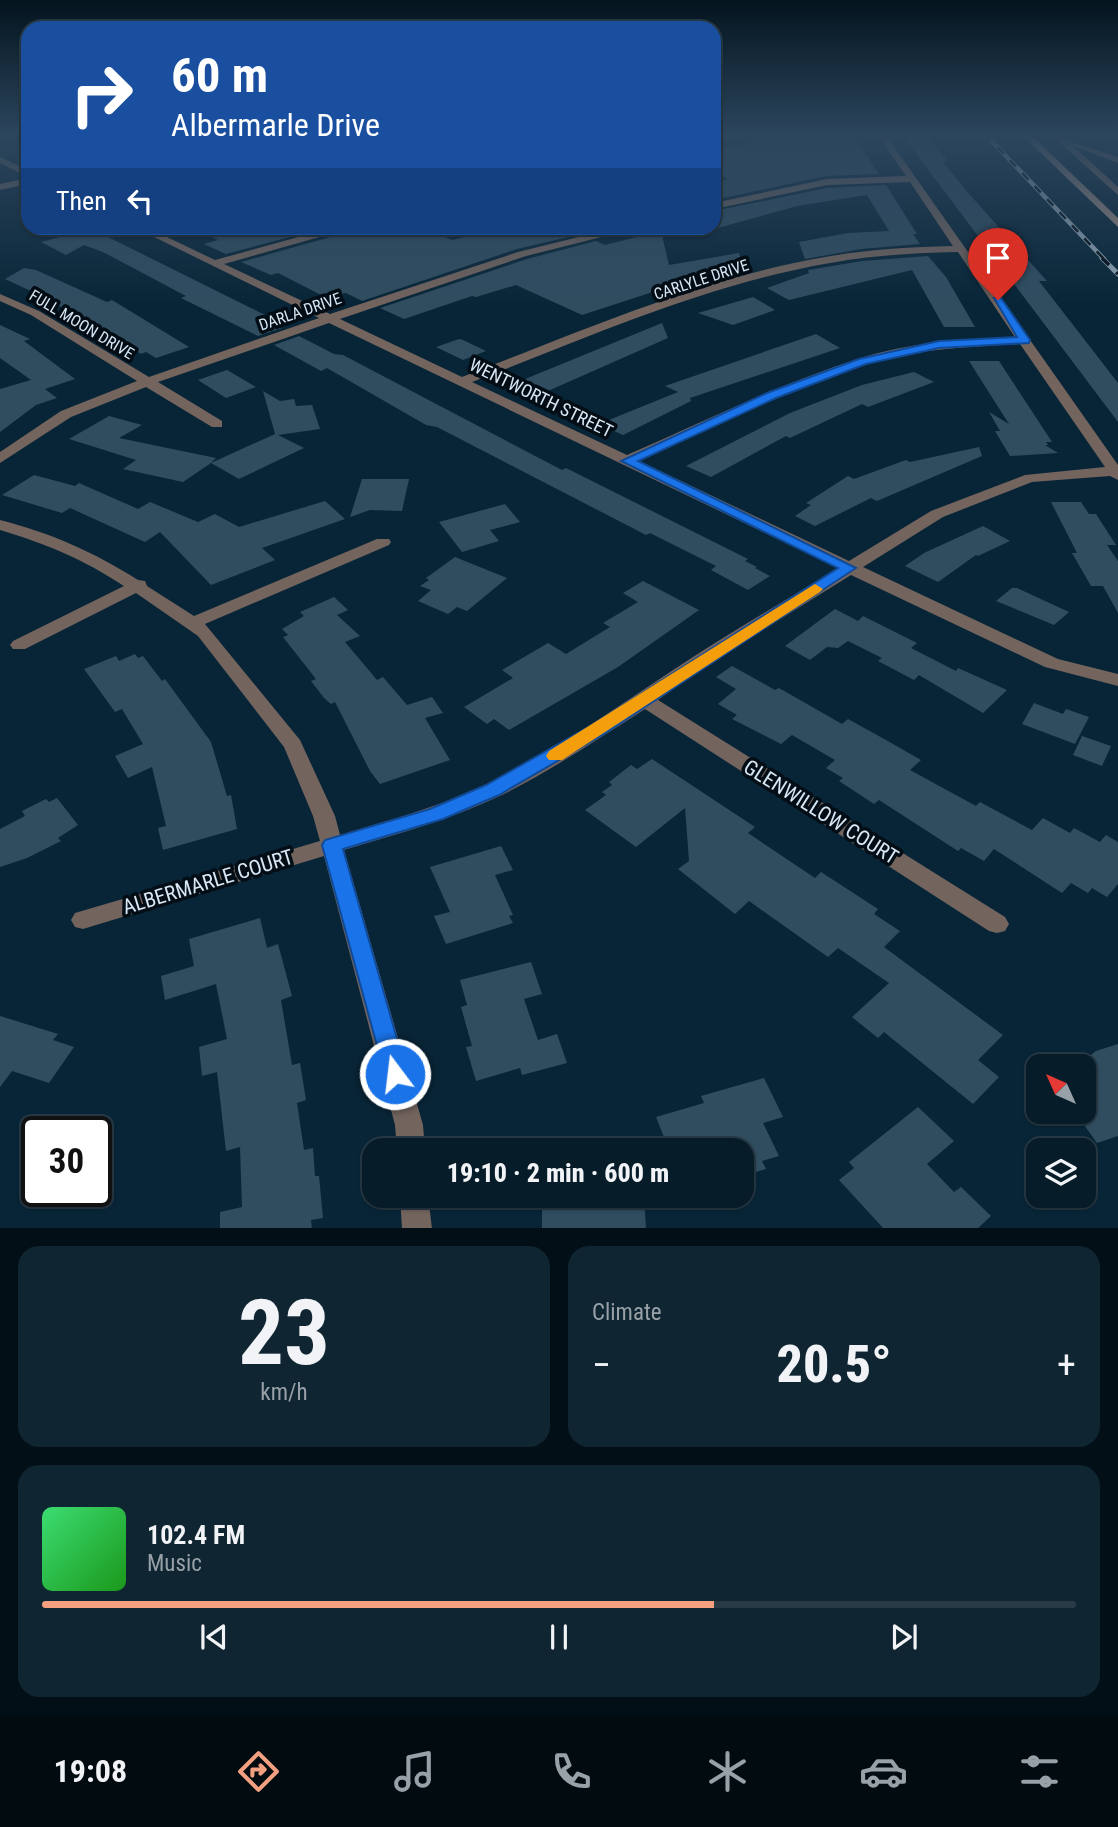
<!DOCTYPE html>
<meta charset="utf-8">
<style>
body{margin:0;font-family:"Roboto Condensed",sans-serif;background:#0f2531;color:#f1f3f6;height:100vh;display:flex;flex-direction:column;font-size:26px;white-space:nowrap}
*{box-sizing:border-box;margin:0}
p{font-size:23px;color:#98a1a8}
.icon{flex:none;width:38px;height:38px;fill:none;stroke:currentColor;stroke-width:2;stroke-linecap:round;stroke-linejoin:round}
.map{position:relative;height:1228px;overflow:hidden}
.drawer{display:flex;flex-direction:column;gap:18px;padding:18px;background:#030f17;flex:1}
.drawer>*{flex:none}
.banner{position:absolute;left:21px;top:21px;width:700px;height:214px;border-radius:21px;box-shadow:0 2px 5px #0004,0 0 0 2px #273a46;background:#1a4fa0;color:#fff;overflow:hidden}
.needle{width:46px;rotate:315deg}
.tools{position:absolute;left:1026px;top:1054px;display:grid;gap:14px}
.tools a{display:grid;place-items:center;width:70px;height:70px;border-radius:14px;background:#061c29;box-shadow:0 2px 5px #0004,0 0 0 2px #273a46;font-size:35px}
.speed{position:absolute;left:21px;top:1116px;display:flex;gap:14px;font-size:35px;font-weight:700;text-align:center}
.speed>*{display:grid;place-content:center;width:91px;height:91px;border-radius:50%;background:#061c29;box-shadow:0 2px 5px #0004,0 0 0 2px #273a46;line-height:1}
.speed .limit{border:4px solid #111;border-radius:10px;background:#fff;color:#111}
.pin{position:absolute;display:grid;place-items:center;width:60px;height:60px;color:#fff;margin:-72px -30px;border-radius:50% 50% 50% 0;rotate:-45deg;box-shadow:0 0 7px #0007}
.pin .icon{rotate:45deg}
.me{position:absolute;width:77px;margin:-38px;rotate:345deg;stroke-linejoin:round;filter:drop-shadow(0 0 5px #0008)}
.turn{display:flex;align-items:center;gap:24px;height:147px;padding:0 35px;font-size:32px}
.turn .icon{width:91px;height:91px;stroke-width:2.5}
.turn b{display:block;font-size:49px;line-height:60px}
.then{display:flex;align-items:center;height:66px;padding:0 35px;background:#0003;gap:14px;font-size:26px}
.big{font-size:52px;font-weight:800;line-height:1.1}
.drawer .widget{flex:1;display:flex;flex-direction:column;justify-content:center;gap:10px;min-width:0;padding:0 24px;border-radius:21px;background:#0f2531}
.drawer .dial{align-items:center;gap:0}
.dial b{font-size:91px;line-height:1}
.song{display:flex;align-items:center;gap:21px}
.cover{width:84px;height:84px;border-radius:10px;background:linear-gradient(135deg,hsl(140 70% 55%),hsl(120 70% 35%))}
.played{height:7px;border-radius:4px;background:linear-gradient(90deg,#f3a081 65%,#273a46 65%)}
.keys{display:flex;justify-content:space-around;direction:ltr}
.heat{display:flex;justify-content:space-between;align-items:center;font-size:38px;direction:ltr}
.drawer .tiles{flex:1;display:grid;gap:18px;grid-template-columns:1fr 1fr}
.widget:last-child{grid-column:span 2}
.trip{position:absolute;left:362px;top:1138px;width:392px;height:70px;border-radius:21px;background:#061c29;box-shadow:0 2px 5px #0004,0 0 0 2px #273a46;font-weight:800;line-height:70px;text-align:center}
.tabs{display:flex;height:112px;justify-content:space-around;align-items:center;background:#020b10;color:#98a1a8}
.tabs .icon{width:49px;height:49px}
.tabs .current{color:#f3a081}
.tabs b{font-size:32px;color:#f1f3f6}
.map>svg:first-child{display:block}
.building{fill:#304d60}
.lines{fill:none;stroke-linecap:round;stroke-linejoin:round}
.minor{fill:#73645e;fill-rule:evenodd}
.tertiary{fill:#73645e;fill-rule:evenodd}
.secondary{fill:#a18980;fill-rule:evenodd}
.rail-far1-casing{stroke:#95a9b7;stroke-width:4.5}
.rail-casing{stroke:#95a9b7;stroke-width:5}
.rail-far1{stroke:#030d15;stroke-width:2.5;stroke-dasharray:9;stroke-linecap:butt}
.rail{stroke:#030d15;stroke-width:3.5;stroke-dasharray:10;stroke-linecap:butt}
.route{fill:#1a73e8;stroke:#114b97;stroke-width:2}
.slow{fill:#f59e0b}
.labels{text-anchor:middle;stroke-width:7;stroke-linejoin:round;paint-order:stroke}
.far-street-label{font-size:16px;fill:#d7e7f3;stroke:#030d15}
.street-label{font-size:18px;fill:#d7e7f3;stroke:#030d15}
.near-street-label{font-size:21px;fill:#d7e7f3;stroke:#030d15}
</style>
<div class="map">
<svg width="1118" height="1229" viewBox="0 0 1118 1229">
<rect width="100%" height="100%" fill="#082537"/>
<path class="building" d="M852,134L879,174L826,176L714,200V182L728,179L714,173V151L776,137Z
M920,134L927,136L948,161H942L970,195L1047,281H1039L1118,383V422L902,135Z
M886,185L917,234H913L920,244L861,249L805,259L799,242L848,233L889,231L867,195L797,206L714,229V211L827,188Z
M78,228H112L113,230L104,235L265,315L260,317L282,328L258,336L181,298L186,296L103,252L84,245L66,255L41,242L75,233Z
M244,228H323L226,254L204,244L218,240L212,237Z
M348,228H424L452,240L504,228H569L581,234L517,249L362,301L346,293L325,297L278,273L271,275L241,262L345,233Z
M661,231L669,265L739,253L742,263L582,315L516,285L476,297L472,296L404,319L380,308L527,259L596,241L605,245Z
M928,256L946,277L975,327H944L912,270L789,300L767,288L809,273L808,270L862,261Z
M24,268L36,270L107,302L112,300L189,347L156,358L146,352L141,354L44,297L5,279Z
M753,297L775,310L733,325L698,313Z
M662,323L668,338L532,398L508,386Z
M0,325L30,339L24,341L75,379L45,389L57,398L36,405L0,432V389L31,380L0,358Z
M816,334L840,348L690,398L691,401L623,435L599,424L678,392L665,386Z
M299,336L334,354L343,355L562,470L566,468L748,559L745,561L757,567L755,568L770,576L748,590L711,570L716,566L650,533L646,535L437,427L426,425L327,368L321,371L274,345Z
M459,339L463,340L486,351L463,360L436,347Z
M969,361H999L1052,442H1046L1048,445H1045L1058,453L1010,456L995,431H1000L989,412L1009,424Z
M227,370L256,387L226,398L198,380Z
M914,372L934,382L868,407L862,404L790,438L786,436L711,477L686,466L790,413L862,385Z
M263,391L280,401L294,399L296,406L312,405L320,429L278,435L304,448L239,479L211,463L183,482L123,469L136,460L69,439L109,416L142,425L119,438L216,458L211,463L275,434Z
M979,447L982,456L877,501L871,498L815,526L795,516L811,505L806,503L848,476L854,479L906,460L910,462Z
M34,475L75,486L79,483L138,509L150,502L198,522L215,514L239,527L325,501L345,519L262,548L275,560L211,585L160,532L145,542L70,508L62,513L2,495Z
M362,479H409L402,511L370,510L350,517Z
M1051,502H1081L1089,514H1096L1116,545H1107L1118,561V613L1103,586H1091L1072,553H1077Z
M505,504L520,522L490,530L499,541L462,552L439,522Z
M983,526L1010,541L978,556L976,555L938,582L905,566L924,553Z
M455,557L507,578L467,611L457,607L448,614L418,601L431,590L420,586L429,580L426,578Z
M643,581L699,610L618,667L509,730L494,719L487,724L464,707L513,678L502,670L548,643L566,654L610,627L603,623L638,602L623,593Z
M1012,588H1017L1069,612L1054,625L996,601Z
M334,597L348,610L337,615L360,636L345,642L377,680L383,677L407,705L432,697L443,713L425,718L450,760L380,784L370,771L335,702L331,704L324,698L311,681L316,679L283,637L288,635L282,629L304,616L300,612Z
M835,609L858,621L863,616L917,643L911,648L956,671L958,668L1007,690L983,713L919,675L914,680L878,661L882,658L848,641L838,648L827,647L810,660L785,646Z
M135,654L138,658L143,656L162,681L165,679L211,742L227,796L231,795L237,829L163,850L158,828L166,826L152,767L128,778L115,756L143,744L122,709L115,712L84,669L116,656L119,661Z
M732,666L775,690L779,688L842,724L848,719L886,740L921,760L910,770L976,806L980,802L1032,830L1043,818L1070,833L1074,828L1100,842L1106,835L1118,842V884L1107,897L1092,888L1088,893L1071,883L1062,893L994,849L984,861L961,848L958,851L879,800L874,804L839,781L843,778L826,768L835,760L792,735L781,744L732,719L737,715L718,704L736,689L716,677Z
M1034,703L1063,714L1066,709L1089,717L1075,744L1022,724Z
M1082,736L1111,746L1102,766L1073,755Z
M652,759L755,827L748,833L815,878L821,872L878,909L874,914L900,931L884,947L1003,1035L978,1060L999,1077L973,1104L884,1032L878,1038L852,1017L889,983L838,948L828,957L749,901L735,914L678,869L689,861L685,808L636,847L585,810L606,795L602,792L612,785L609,782L631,765L637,769Z
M57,798L78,825L58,838L61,841L27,858L0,867V829L25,816L22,811L46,799L49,802Z
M501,846L513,870L495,875L513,915L509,916L513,923L446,944L434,916L450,912L430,867Z
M260,918L267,948L278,944L292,996L281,1000L292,1065L300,1063L306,1100L297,1103L304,1150L313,1148L315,1176H319L323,1218L311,1220L312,1229H220V1212L242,1207L240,1147L226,1151L217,1072L202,1076L199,1047L227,1039L216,984L165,1000L161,976L194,966L189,939Z
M531,962L542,994L524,999L538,1040L557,1034L567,1063L522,1075L520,1068L476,1081L466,1047L472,1046L461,1007L467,1005L460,980Z
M0,1016L58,1034L53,1040L74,1047L49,1083L12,1071L0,1087Z
M1118,1044V1136L1097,1143L1074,1111H1083V1061L1096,1051Z
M764,1078L783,1117L763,1123L779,1156L762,1161L766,1169L742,1176V1150H669L656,1117L704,1103L701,1096Z
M918,1107L954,1141L927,1164L954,1192L961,1187L991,1216L977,1229H884L839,1180L854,1168L849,1162Z
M542,1195H644L646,1229H542Z"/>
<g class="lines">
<path class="minor" d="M0,134H21L0,140Z
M731,134H747L714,143V137Z
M877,134H885L1118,465V480L1110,476L1032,482L943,517L863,567L1058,659L1118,674V686L1045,667L851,575L705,666L658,700L1005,917L1009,924L1005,931L997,933L989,931L645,709C598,739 552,770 502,795C452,819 397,834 344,850L423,1125L425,1150H397L395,1125L324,856L83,929L75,927L71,920L75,913L320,841L313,816L284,747L198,636L136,593L25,649H13L10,645L13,641L124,586C81,558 49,545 0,530V520C51,533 94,552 138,580L145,581L147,586L194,616L377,539H389L391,542L389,545L205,624L300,740L335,816L340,835C389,820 439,807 485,785C559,750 625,701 693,657C741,626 790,598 838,568L329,323L158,382L222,421V427H212L146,387L71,417L0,463V452L61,411L137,381L31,315L0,301V294L39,311L149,377L319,318L136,228H148L215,260L331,228H345L344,230L224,264L330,314L518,252L615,228H630L629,230L526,256L340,319L462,377C582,331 704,277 831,256C872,249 912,247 953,246L910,182L827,185L714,209V203L827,179L906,176ZM958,252L1015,337C963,340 909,342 858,359C779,384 703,422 627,455L472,382C589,337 707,284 830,263C873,255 915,253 958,252ZM1020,344L1105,467L1025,475L931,511L849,561L639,461C713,427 788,388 866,364C916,349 969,347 1020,344Z
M1050,134H1059L1066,140L1118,157V163L1073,146L1118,187V195Z
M0,157L28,170V177L0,163Z
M400,1195H428L432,1229H402Z"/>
<path class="tertiary" d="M28,178V184L0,190V184Z"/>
<path class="secondary" d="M1021,134H1030L1118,218V227Z"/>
<g class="rail-far1-casing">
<path id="rail-far1" d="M985,134L1104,259"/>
</g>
<g class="rail-casing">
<path id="rail" d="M1102,258L1118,274"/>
</g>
<use href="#rail-far1" class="rail-far1"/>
<use href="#rail" class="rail"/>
</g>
<linearGradient id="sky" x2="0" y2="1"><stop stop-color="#04141e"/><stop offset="0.44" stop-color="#2c465e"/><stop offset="1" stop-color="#2c465e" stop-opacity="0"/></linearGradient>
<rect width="1118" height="306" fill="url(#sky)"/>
<path class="route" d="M994,298H1001L1030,340L1029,343L939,348L866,364L776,398L638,461L856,568L604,734L499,795L443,819L343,849L407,1074L403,1082L395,1085L387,1082L322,845L325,840L430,809L486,785L592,725L838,568L621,461L767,393L859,359L939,341L1017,337Z"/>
<path class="slow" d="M815,584L823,589L820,592L562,760H549L546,756L549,751Z"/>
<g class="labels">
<g class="far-street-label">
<text transform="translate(701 279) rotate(-18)" y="6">CARLYLE DRIVE</text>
<text transform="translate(300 311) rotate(-19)" y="6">DARLA DRIVE</text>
<text transform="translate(82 324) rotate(31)" y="6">FULL MOON DRIVE</text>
</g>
<g class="street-label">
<text transform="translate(541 398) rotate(26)" y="6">WENTWORTH STREET</text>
</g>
<g class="near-street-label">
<text transform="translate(821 812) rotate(32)" y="7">GLENWILLOW COURT</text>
<text transform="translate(208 882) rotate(-17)" y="7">ALBERMARLE COURT</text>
</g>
</g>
</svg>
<div class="tools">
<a><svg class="needle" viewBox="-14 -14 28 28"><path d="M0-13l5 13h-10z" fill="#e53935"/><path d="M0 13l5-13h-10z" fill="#98a1a8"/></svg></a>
<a><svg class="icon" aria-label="layers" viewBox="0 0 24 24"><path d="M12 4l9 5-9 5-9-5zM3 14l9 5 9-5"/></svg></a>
</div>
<div class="speed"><div class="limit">30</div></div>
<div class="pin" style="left:998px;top:300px;background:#d93025"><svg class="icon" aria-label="arrive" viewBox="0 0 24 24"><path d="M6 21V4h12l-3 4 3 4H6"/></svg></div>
<svg class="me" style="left:395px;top:1074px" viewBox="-20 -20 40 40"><circle r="17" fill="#1a73e8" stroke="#fff" stroke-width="3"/><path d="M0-11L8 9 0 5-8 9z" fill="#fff"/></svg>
<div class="trip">19:10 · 2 min · 600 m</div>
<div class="banner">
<div class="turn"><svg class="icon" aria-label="right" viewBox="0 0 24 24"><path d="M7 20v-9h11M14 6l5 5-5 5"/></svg><div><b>60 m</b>Albermarle Drive</div></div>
<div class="then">Then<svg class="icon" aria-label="left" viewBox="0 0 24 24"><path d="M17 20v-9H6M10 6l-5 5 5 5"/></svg></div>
</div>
</div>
<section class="drawer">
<div class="tiles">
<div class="widget dial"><b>23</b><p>km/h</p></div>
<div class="widget"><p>Climate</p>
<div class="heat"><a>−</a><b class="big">20.5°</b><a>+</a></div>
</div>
<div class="widget">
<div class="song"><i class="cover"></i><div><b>102.4 FM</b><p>Music</p></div></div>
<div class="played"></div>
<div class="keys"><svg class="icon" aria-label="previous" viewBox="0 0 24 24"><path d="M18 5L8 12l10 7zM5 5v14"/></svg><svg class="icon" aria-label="pause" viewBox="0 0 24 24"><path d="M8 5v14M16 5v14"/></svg><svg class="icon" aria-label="next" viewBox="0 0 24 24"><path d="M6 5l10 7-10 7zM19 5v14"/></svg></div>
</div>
</div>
</section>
<nav class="tabs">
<b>19:08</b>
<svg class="icon current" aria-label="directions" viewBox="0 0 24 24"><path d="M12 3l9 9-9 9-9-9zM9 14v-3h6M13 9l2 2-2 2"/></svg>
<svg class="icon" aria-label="music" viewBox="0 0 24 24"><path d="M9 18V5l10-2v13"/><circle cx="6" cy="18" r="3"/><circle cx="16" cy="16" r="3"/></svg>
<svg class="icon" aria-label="phone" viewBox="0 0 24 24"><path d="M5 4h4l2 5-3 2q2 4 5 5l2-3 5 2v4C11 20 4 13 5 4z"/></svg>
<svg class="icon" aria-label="climate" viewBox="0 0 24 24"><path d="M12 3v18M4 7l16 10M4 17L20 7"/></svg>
<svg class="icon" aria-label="car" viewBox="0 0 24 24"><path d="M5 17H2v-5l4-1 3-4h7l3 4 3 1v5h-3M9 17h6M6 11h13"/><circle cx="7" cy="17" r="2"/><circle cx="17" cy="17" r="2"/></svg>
<svg class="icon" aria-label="filters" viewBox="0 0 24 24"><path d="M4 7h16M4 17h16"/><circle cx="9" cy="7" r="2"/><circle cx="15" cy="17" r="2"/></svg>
</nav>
